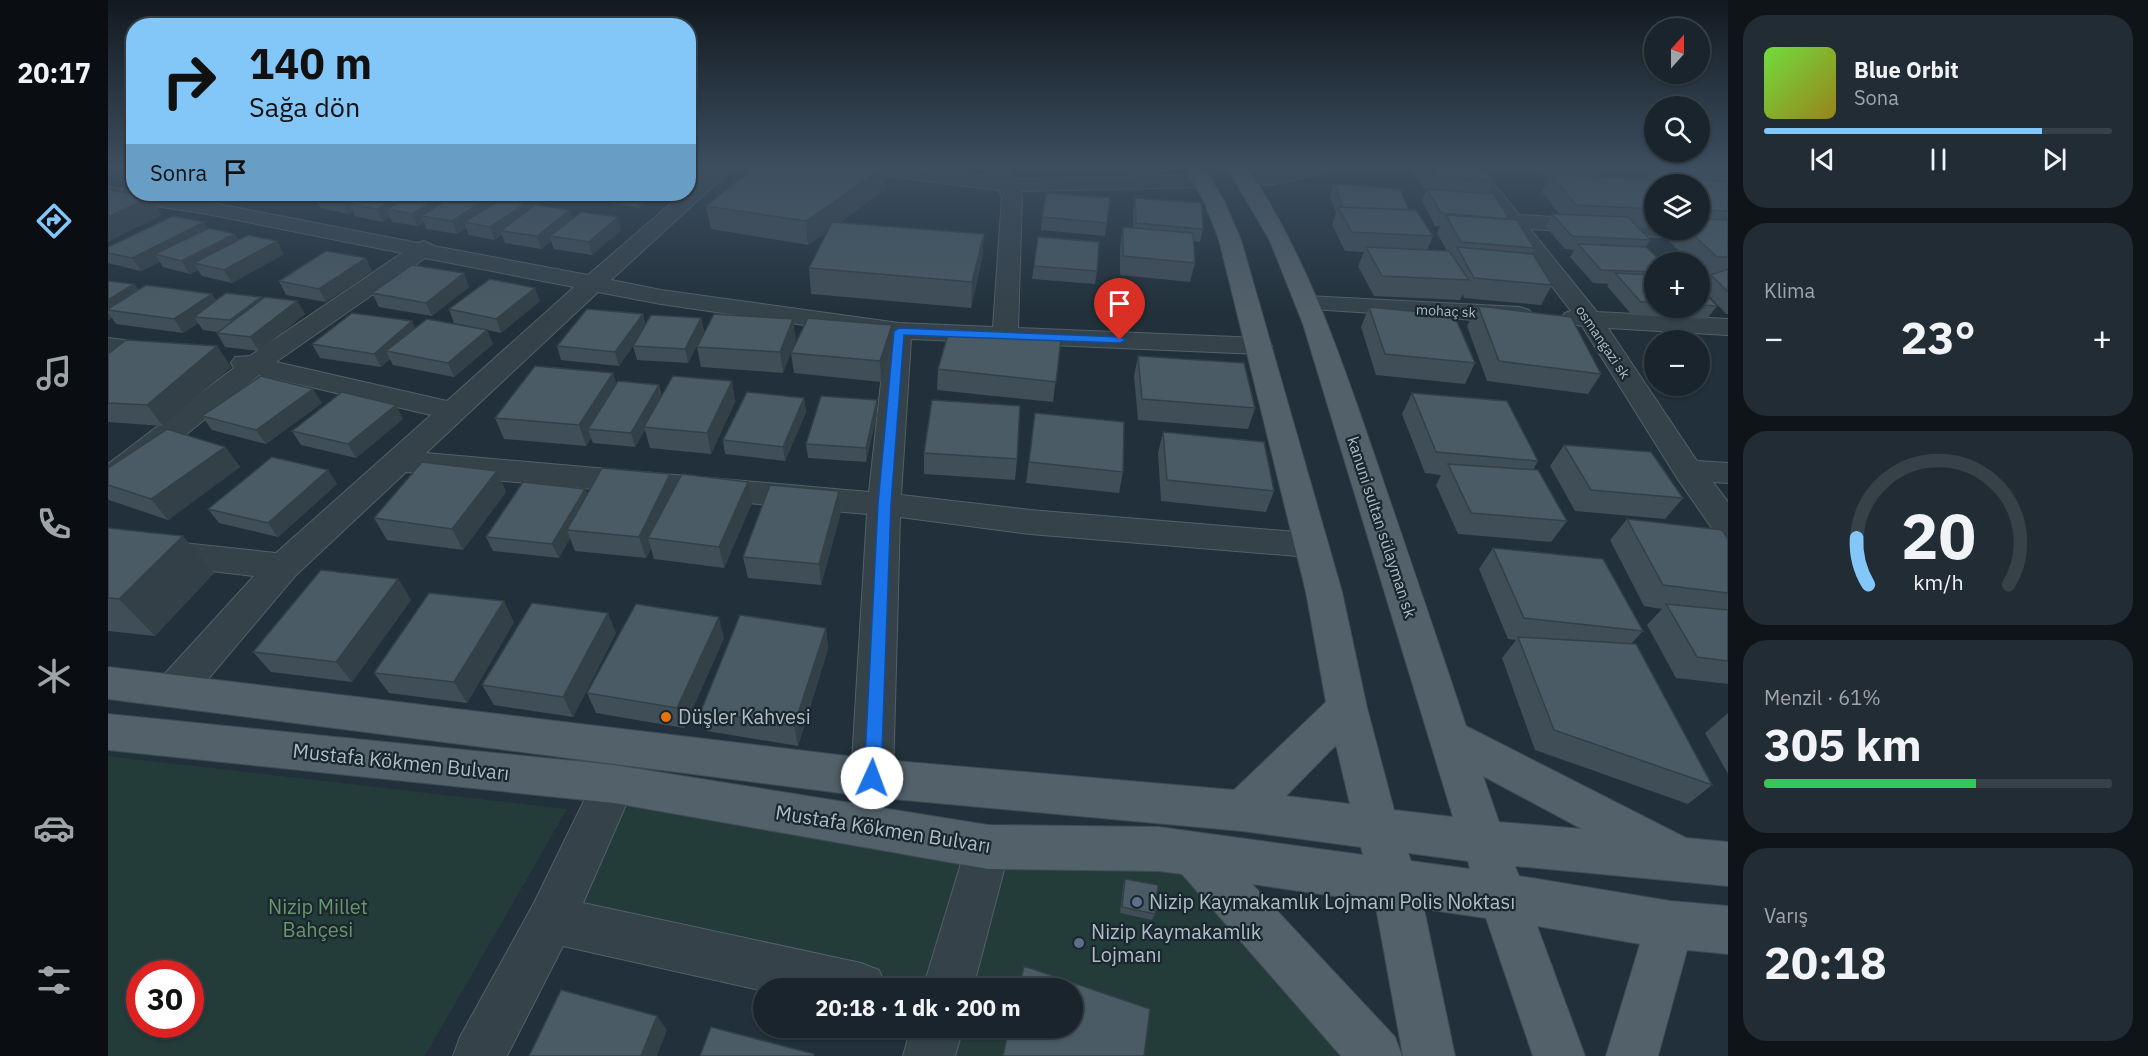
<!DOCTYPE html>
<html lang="tr">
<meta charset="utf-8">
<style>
body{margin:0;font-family:"IBM Plex Sans",sans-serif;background:#222c34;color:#f1f3f6;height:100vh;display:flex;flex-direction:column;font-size:22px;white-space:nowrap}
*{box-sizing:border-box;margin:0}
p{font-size:20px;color:#9fa4a9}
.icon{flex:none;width:33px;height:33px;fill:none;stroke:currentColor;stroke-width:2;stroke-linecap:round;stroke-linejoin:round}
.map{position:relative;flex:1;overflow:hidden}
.sheet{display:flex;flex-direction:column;gap:15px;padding:15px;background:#0e1418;width:420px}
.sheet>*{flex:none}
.guide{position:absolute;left:18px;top:18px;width:570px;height:183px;border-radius:24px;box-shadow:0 2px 4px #0004,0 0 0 2px #374148;background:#83c6f8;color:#111;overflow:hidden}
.needle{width:39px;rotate:21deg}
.tools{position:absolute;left:1536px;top:18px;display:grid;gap:12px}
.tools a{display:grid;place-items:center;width:66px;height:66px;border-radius:50%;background:#19242c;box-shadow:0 2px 4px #0004,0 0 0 2px #374148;font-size:30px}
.speed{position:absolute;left:18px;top:960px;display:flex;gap:12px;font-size:30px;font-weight:700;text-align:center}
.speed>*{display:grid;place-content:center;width:78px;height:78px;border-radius:50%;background:#19242c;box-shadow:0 2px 4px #0004,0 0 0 2px #374148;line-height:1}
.speed .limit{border:9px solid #d22;background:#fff;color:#111}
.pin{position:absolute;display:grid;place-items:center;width:51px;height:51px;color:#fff;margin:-62px -26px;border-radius:50% 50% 50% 0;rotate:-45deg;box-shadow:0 0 6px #0007}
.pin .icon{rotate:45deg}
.me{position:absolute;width:66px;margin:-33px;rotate:2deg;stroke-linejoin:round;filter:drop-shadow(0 0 4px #0008)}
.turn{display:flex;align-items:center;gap:21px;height:126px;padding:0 24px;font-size:27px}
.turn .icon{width:78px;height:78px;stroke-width:2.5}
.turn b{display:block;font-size:42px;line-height:51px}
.then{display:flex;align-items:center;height:57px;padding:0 24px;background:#0003;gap:12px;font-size:22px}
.big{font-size:45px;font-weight:700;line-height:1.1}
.sheet .card{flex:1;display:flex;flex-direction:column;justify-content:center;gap:9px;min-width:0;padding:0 21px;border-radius:24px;background:#222c34}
.sheet .dial{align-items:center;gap:0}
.dial svg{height:156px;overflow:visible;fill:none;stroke:#374148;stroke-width:7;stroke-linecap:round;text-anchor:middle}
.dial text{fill:#f1f3f6;stroke:none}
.song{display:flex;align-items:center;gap:18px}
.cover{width:72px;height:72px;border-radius:9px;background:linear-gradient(135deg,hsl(100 70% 55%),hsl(50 70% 35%))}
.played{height:6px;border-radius:3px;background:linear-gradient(90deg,#83c6f8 80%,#374148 80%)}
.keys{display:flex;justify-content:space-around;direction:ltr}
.heat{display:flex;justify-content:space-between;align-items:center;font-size:33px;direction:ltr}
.charge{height:9px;border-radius:4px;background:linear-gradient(90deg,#34c759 61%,#374148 0)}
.trip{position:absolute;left:645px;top:978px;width:330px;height:60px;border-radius:30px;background:#19242c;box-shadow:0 2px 4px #0004,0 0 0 2px #374148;font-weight:700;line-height:60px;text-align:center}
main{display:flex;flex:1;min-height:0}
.tabs{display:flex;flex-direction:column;width:108px;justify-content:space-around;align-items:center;background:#0a0e12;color:#9fa4a9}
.tabs .icon{width:42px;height:42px}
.tabs .selected{color:#83c6f8}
.tabs b{font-size:27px;color:#f1f3f6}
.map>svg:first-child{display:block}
.green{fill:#233b39;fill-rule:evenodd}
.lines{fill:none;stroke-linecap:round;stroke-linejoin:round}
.minor-casing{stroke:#536068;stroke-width:2}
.major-casing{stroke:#3e4b53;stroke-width:2}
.minor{fill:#35424a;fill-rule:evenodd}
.major{fill:#53616a;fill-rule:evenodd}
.wall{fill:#404e57}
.shaded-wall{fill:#344047}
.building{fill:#4a5b65;stroke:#344047;stroke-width:1.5}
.route{fill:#1a73e8;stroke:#114b97;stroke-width:1.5}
.food-dot{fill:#e8710a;stroke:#1a272f;stroke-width:2}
.service-dot{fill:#5c6f8a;stroke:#1a272f;stroke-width:2}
.labels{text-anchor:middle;stroke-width:4.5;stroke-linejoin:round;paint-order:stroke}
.far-street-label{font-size:14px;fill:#b0bdc6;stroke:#1a272f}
.street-label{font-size:16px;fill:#b0bdc6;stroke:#1a272f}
.near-poi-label{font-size:20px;fill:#b0bdc6;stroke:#1a272f;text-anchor:start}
.near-street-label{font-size:20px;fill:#b0bdc6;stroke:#1a272f}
.near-park-label{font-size:20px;fill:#679769;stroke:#1a272f}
</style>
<main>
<nav class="tabs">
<b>20:17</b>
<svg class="icon selected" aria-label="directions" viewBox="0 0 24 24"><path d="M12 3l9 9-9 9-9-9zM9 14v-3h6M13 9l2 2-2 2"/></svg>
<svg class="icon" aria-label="music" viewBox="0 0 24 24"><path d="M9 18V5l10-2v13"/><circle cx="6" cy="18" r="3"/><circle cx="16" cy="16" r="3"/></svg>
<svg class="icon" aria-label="phone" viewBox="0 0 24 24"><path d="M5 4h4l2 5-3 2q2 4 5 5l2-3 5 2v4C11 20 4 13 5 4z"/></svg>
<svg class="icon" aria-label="climate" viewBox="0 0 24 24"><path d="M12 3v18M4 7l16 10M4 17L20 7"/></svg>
<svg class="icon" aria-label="car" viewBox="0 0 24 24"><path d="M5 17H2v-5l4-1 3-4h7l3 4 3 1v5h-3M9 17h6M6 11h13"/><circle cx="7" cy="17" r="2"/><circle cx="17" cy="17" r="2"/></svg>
<svg class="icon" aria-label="filters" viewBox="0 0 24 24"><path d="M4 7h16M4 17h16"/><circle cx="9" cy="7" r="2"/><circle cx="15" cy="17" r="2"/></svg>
</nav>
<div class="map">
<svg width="1620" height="1056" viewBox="0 0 1620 1056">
<rect width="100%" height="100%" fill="#21303a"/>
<path class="green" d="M0,756L459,809L317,1056H0ZM32,974H82V1024H32Z
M506,784L1051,849L1268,1056H821L829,1028H964V988H749L443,920Z"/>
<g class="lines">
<g class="minor-casing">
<path id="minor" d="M604,167H626L503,280L553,290L791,323L885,327L894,197L891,190L753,173L746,171L743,167H800L884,177L878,167H896L906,179L1095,175L1102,177L1105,181L1102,185L1095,187L912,191L914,197L910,328L1151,338L1160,340L1164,346L1160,352L1151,354L803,339L793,495L922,510L1202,533L1214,536L1219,545L1214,554L1202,557L922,534L792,517L785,778L779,792L764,797L749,792L743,778L759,514L298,472L187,576L80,703L66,707L52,703L46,691L52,679L146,576L0,559V535L168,553L323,415L151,375L37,468L11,486L0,489V464L126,368L123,363L127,357L142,356L294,253L94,213L0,199V187L26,191V194H45L94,201L310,243L316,241L326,246L480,275L574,194H580V188ZM317,258L466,287L339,401L168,362ZM490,292L553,304L778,337L761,492L318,453Z
M1192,167H1229L1226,171L1162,185L1128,179L1125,175L1128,171L1135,169L1162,173Z
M1347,167H1369L1376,172L1411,215L1546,223V230H1592V226L1620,227V241L1422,229L1489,312L1620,319V335L1500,328L1589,461L1620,463V483L1605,482L1620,502V538L1608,534L1569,478L1474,326L1457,323L1453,318L1457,313L1463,311L1362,180Z
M1199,296L1412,307L1421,310L1425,315L1421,320L1412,323L1190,308L1187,303L1190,298Z
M0,338L64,346L68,352L64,358L55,360L0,354Z
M506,765L521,770L527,784L475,903L753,963L771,970L778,988H656V991L455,946L399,1056H345L352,1037L426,903L491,770Z
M880,825L896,832L902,847L865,988H815L858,847L864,832Z
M803,1028H855L847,1056H795Z"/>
</g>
<g class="major-casing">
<path id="major" d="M1076,167H1096L1116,201L1133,240L1234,592L1259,708L1286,810L1345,817L1195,324L1162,241L1119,167H1139C1199,257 1231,352 1266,454C1297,544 1328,635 1358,726L1578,838L1620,842V886L1407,866L1411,876L1562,901L1620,906V954L1579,950L1550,1056H1498L1532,944L1429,926L1477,1056H1425L1378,918L1316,909L1347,1056H1295L1267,902L1144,884L1287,1037L1294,1056H1233L1074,874L1051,871L880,869L506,803L0,750V714L506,765L880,825L1051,827L1255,855L1253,847L1134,831L764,797L0,699V667L764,759L1126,790L1218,702L1198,592L1111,240L1096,201ZM1228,745L1242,804L1178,796ZM1375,776L1474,829L1391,822ZM1300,853L1360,861L1362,869L1303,861Z"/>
</g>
<use href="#minor" class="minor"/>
<use href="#major" class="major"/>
</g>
<path class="wall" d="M22,167H26V173Z
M776,167L777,190L731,223L876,234L874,259L863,308L703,294L701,268L719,232L700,245L603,229L598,206L637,174V171Z
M927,167H964L936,173Z
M1012,167H1073V170L1023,176Z
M1300,167H1374L1386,180L1380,193L1426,248L1424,254L1444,285L1433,305L1356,298L1355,294L1352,300L1266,296L1250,266L1256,252L1237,251L1224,225L1228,213L1222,197L1226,184L1301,210L1325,236L1319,250L1339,251L1329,233L1332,226H1327L1314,201L1318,190Z
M1419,167H1519L1518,169L1485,176L1545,183L1547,180L1539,179V167H1620V314H1618L1594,288L1603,276H1596L1592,271V262H1582L1556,236L1560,230H1592V184H1546V228L1529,227L1542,240L1538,247L1546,262V308H1592V288L1609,306L1599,319L1524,315L1499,286L1501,284L1485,283L1462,257L1466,250L1457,249L1438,227L1444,214H1451L1434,192L1441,177Z
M178,194H375L383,195L386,203L432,205L465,218L513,230L484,255L446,249L443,241L433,249L397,243L394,235L386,240L361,235L358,228L349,234L318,229L316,222L309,226L284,222L282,217L274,222L247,216L245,211L240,214L213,208L209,201L179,196Z
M463,194H498L492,199L463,195Z
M498,194H548L531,208L501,203Z
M1027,198L1095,229L1092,242L1086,241L1087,263L1082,282L1012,275V246L1015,227L1025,228V210Z
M934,217L999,223L997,236L933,230Z
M100,228L130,240L176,254L124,283L94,276L90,270L82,274L55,267L52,262L33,271L0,263V247Z
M258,258L264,271L218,302L178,295L171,281Z
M926,266L989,271L987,284L924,279Z
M0,281L26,284L30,290L104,294L108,300L154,299L189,301L197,314L151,351L117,347L109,333L110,332L95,330L90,323L75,333L8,324L4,318L0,320Z
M361,287L324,316L271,307L264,293Z
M432,301L393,333L346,323L341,309Z
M1370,306L1493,374L1480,394L1379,381L1359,326Z
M1261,307L1367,363L1357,384L1268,375L1253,327Z
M535,314L537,325L593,318L596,331L580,363L529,360L525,346L511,366L453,360L449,346Z
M784,325V345L773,382L686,373L683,353Z
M308,328L385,344L346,377L285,365L282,359L273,367L212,358L204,344Z
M688,339L675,373L593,367L589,347Z
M953,339L945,402L829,390L830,369Z
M109,346L123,367L55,426L0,422V354Z
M1030,356L1147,408L1140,429L1030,420L1026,376Z
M505,373L508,384L551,385L554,396L624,381L627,402L603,454L542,448L537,430L527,447L485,443L483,438L478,446L396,439L387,418Z
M1304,393L1430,461L1425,470L1459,521L1443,542L1350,534L1328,485L1333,475L1317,473L1294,414Z
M696,398L698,412L677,461L617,454L615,440Z
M769,400V414L758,462L700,458L698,444Z
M214,403L158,444L104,430L94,416Z
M927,413L1015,472L1011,493L918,483Z
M295,419L248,458L193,445L184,431Z
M1055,432L1166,491L1158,512L1053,501L1050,453Z
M1456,445L1575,498L1557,519L1467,511L1442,466Z
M117,447L132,467L60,520L1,500L0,499V468Z
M816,453L909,459L907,480L816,474Z
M220,470L229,484L170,537L111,523L100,509Z
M389,471L398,492L355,550L279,540L266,518Z
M562,474L566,489L644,503L616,568L546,559L543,548L538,558L467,551L462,538L451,558L385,551L378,537L477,489L479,494Z
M731,491L733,512L713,585L640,578L635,557Z
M1519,519L1620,539V684L1568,678L1539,625L1554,609L1536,606L1502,540Z
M0,528L106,573L47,636L0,631Z
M1385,548L1535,631L1523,644L1604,785L1580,804L1427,750L1394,658L1408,640L1400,639L1371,569Z
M290,579L303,600L244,682L163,672L145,652Z
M406,622L359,703L281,693L266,673Z
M718,628L720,649L690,746L599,731L593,711Z
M508,633L465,717L386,705L374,685Z
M616,638L576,728L488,713L479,693Z
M1620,713V774L1597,733Z
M1017,879L1047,914L1044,920L1012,913L1015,885Z"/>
<path class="shaded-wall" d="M776,167L777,190L700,245L698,221Z
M937,167H964L936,173Z
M1025,167H1073V170L1023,176Z
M1462,167H1519L1518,169L1453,183Z
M248,194H277L241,204L245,211L240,214L234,201Z
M296,194H314L279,209L282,217L274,222L269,209Z
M336,194H355L313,216L316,222L309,226L304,214Z
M490,194H498L492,199Z
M530,194H548L531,208L528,195Z
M383,195L388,207L356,222L358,228L349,234L344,221Z
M429,196L433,209L393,231L394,235L386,240L382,227Z
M42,197L54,215L0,242V217Z
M462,210L466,222L442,236L443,241L433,249L429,236Z
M510,217L513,230L484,255L481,242Z
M96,222L104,235L47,254L52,262L33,271L24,258Z
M127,234L134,247L86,263L90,270L82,274L73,261Z
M876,234L874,259L863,308L864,282Z
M169,241L176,254L124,283L116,270Z
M258,258L264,271L218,302L211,289Z
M356,273L361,287L324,316L318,303Z
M26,284L35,297L0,310V300Z
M427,288L432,301L393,333L388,319Z
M104,294L113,308L86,317L90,323L75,333L66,319Z
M153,297L160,310L131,334L122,320Z
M189,301L197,314L151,351L142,337Z
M0,313L4,318L0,320Z
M535,314L538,327L511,366L507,352Z
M593,318L596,331L580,363L577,349Z
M685,319L688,339L675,373L672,352Z
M304,321L311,335L278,351L282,359L273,367L266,354Z
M784,325V345L773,382L772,361Z
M379,330L385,344L346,377L340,363Z
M109,346L123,367L55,426L39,405Z
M505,373L511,394L480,429L483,438L478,446L471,425Z
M624,381L627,402L603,454L599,433Z
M551,385L554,399L536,427L537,430L527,447L523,433Z
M205,389L214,403L158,444L148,430Z
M696,398L698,412L677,461L675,447Z
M769,400V414L758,462V448Z
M288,405L295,419L248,458L240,444Z
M117,447L132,467L60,520L43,499Z
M220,470L229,484L170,537L160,523Z
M389,471L398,492L355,550L344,529Z
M562,474L568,495L540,538L543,548L538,558L531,537Z
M640,482L644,503L616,568L611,547Z
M477,489L483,503L459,530L462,538L451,558L444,544Z
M731,491L733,512L713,585L711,564Z
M75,536L106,573L47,636L11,599Z
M290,579L303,600L244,682L228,662Z
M396,601L406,622L359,703L346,682Z
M500,613L508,633L465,717L455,697Z
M611,617L616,638L576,728L569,708Z
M718,628L720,649L690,746L686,726Z
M549,1016L559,1030L549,1056H533Z"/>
<path class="building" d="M642,167H776L698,221L598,206L639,173L637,171Z
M1321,167H1374L1386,180L1331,178Z
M1580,167H1620V174Z
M1443,174L1542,180L1547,184L1546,209L1468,205Z
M1549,177L1620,182V211L1592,210V184H1556Z
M1226,184L1292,189L1301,210L1235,207Z
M1319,189L1386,194L1401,219L1333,213Z
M0,190L42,197L0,217Z
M938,193L1002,198L999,223L934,217Z
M211,194H248L234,201L207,196Z
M260,194H296L269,209L241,204Z
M305,194H336L304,214L279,209Z
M348,194H375L383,195L344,221L313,216Z
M402,194H413L429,196L382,227L356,222Z
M515,194H530L528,195Z
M1027,198L1093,203L1095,229L1028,223Z
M427,205L462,210L429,236L393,231Z
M1230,207L1308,210L1325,236L1244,232Z
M473,212L510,217L481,242L442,236Z
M1444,214L1520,217L1542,240L1464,236Z
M1338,215L1409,220L1426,248L1353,242Z
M65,216L96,222L24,258L0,253V247Z
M1592,219L1620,220V257H1609L1580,230H1592Z
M724,222L876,234L864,282L701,268Z
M1015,227L1085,233L1087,263L1015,256Z
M101,228L127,234L73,261L47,254Z
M140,235L169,241L116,270L86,263Z
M930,237L991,242L989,271L926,266Z
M1470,244L1538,247L1554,262H1546V272L1493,270Z
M1258,247L1341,251L1361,280L1274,276Z
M1349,247L1425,254L1444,285L1366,278Z
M218,251L258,258L211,289L171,281Z
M304,265L356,273L318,303L264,293Z
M1620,269V292L1603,275Z
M1507,273L1546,275V302H1533Z
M382,279L427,288L388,319L341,309Z
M0,281L26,284L0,300Z
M38,285L104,294L66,319L0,310V309Z
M1592,288L1609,306L1592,305Z
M118,293L153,297L122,320L86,317Z
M157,297L189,301L142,337L109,333Z
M1370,306L1463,317L1493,374L1391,361Z
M1261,307L1346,315L1367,363L1277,354Z
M479,309L535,314L507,352L449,346Z
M244,313L304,321L266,354L204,344Z
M606,314L685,319L672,352L589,347Z
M543,315L593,318L577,349L525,346Z
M700,318L784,325L772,361L683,353Z
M319,319L379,330L340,363L278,351Z
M842,328L953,339L948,382L830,369Z
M18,340L109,346L39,405L0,403V354Z
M1030,356L1136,363L1147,408L1034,399Z
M427,366L505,373L471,425L387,418Z
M153,376L205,389L148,430L94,416Z
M565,376L624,381L599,433L536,427Z
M510,381L551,385L523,433L480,429Z
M234,392L288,405L240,444L184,431Z
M639,392L696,398L675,447L615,440Z
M1304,393L1399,401L1430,461L1328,452Z
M713,396L769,400L758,448L698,444Z
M824,400L912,406L909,459L816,453Z
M927,413L1016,422L1015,472L921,462Z
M59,429L117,447L43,499L0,485V468Z
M1055,432L1156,442L1166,491L1059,480Z
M1456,445L1543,452L1575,498L1483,490Z
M164,457L220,470L160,523L100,509Z
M314,462L389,471L344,529L266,518Z
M1340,464L1430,470L1459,521L1363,513Z
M494,468L562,474L531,537L459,530Z
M574,474L640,482L611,547L540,538Z
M415,482L477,489L444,544L378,537Z
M662,485L731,491L711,564L635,557Z
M1519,519L1614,530L1620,539V593L1555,585Z
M0,528L75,536L11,599L0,598Z
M1385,548L1495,559L1535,631L1416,618Z
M213,570L290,579L228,662L145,652Z
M321,593L396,601L346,682L266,673Z
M424,603L500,613L455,697L374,685Z
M528,604L611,617L569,708L479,693Z
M1558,604L1620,610V661L1589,657Z
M632,615L718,628L686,726L593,711Z
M1410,637L1528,644L1604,785L1446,730Z
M1017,879L1050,885L1047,914L1014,907Z
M916,966L1042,1009L1036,1056H895L901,1028H964V988H911Z
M453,990L549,1016L533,1056H421Z
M603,1027L706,1054L705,1056H592Z"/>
<linearGradient id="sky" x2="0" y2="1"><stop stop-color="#121a20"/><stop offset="0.53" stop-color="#3d4e60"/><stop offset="1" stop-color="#3d4e60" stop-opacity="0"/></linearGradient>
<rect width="1620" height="315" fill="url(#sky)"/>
<path class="route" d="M791,328L1012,337L1018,340L1012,343L796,335L783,504L773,778L771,783L764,786L758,783L756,778L770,504L786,331Z"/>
<circle class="food-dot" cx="558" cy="717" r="6"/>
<g class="service-dot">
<circle cx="1029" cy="902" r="6"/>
<circle cx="971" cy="943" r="6"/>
</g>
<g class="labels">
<g class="far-street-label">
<text transform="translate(1338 311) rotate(3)" y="5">mohaç sk</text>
<text transform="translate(1495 342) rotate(56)" y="5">osmangazi sk</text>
</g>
<g class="street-label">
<text transform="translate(1274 527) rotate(72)" y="6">kanuni sultan sülayman sk</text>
</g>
<g class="near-poi-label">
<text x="570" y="724">Düşler Kahvesi</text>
<text x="1041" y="909">Nizip Kaymakamlık Lojmanı Polis Noktası</text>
<text x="983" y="939">Nizip Kaymakamlık<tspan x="983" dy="23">Lojmanı</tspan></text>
</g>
<g class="near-street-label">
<text transform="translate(293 762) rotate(6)" y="7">Mustafa Kökmen Bulvarı</text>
<text transform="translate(775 829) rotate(9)" y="7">Mustafa Kökmen Bulvarı</text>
</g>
<g class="near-park-label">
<text x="210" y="914">Nizip Millet<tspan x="210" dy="23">Bahçesi</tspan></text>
</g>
</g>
</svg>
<div class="tools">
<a><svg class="needle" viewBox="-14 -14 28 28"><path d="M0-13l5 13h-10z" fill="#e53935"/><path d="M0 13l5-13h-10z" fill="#9fa4a9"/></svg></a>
<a><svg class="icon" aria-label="search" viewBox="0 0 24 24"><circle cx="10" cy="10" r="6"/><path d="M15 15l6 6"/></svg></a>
<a><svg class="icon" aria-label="layers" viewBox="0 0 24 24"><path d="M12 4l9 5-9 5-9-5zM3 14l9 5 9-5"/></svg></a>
<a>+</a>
<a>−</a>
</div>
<div class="speed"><div class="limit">30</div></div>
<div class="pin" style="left:1012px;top:340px;background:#d93025"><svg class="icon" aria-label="arrive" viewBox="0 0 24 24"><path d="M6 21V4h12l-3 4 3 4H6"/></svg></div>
<svg class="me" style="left:764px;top:778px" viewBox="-20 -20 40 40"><circle r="19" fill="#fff"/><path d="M0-13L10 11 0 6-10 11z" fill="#1a73e8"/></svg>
<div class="trip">20:18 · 1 dk · 200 m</div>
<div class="guide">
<div class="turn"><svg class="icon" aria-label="right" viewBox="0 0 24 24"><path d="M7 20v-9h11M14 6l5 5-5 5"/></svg><div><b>140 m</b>Sağa dön</div></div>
<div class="then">Sonra<svg class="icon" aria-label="arrive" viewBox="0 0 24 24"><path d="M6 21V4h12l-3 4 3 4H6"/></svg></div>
</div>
</div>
<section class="sheet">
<div class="card">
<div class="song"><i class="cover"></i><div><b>Blue Orbit</b><p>Sona</p></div></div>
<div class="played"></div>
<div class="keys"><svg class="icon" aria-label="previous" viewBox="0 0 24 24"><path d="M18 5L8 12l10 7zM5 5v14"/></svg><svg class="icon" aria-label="pause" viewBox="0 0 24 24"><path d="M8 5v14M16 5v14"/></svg><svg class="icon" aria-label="next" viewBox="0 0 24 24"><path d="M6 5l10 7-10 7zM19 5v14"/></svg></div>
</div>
<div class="card"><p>Klima</p>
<div class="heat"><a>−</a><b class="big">23°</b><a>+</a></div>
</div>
<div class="card dial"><svg viewBox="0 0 100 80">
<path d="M14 69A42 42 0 1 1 86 69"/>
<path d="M14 69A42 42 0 0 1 8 45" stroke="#83c6f8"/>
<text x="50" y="56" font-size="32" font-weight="700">20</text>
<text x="50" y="72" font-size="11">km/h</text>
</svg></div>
<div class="card"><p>Menzil · 61%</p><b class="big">305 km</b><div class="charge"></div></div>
<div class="card"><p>Varış</p><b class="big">20:18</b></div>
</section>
</main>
